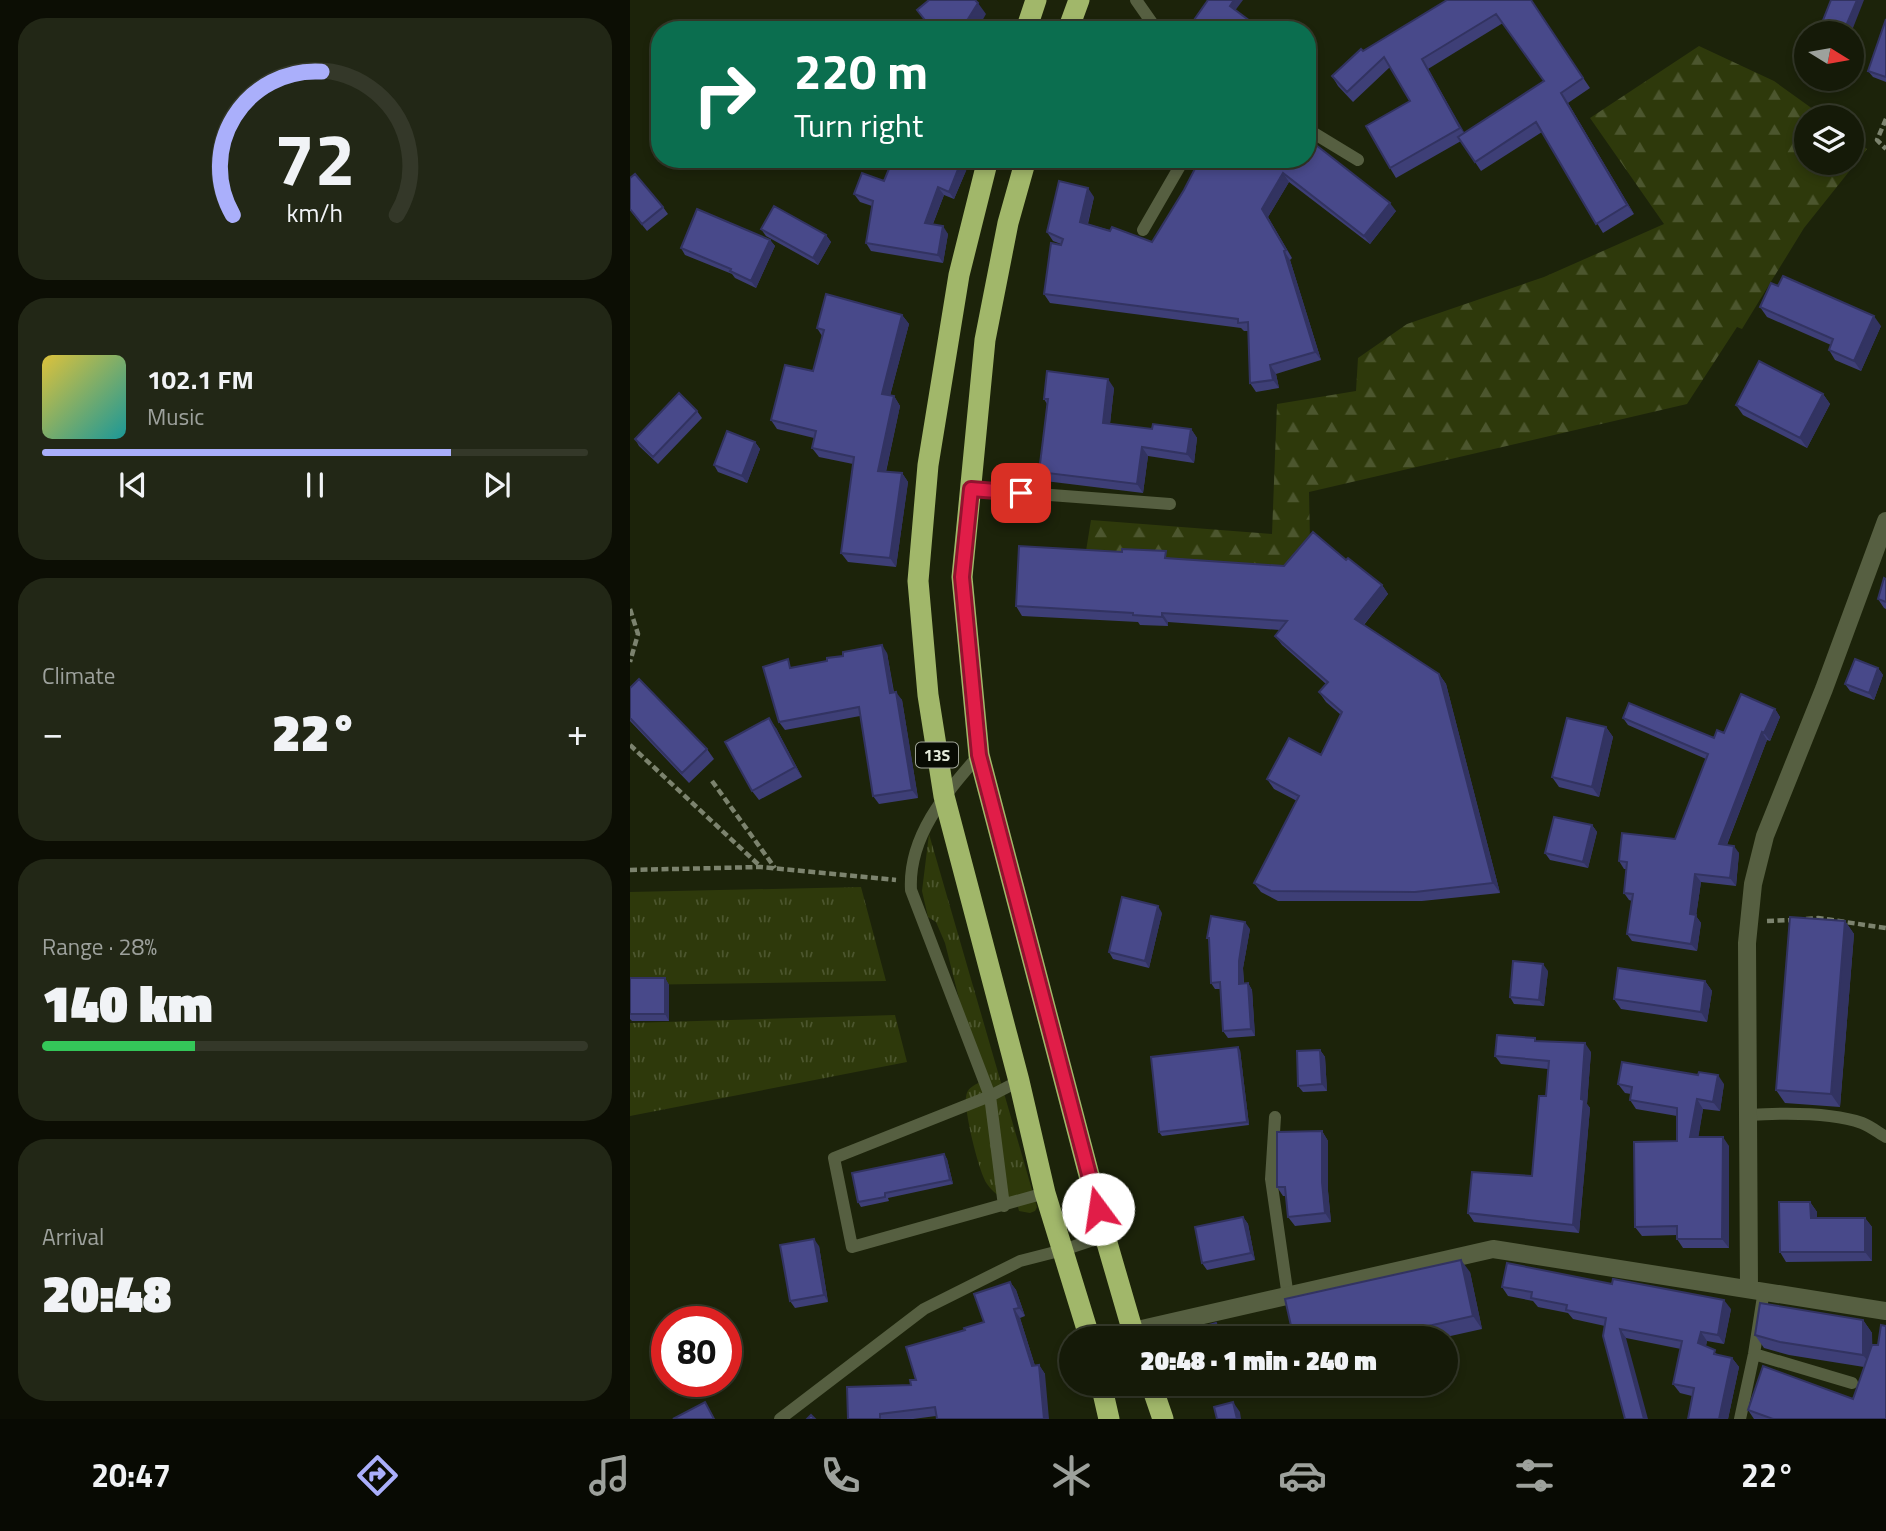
<!DOCTYPE html>
<meta charset="utf-8">
<style>
body{margin:0;font-family:"Titillium Web",sans-serif;background:#222716;color:#f1f3f6;height:100vh;display:flex;flex-direction:column;font-size:26px;white-space:nowrap}
*{box-sizing:border-box;margin:0}
p{font-size:23px;color:#9da19c}
.icon{flex:none;width:38px;height:38px;fill:none;stroke:currentColor;stroke-width:2;stroke-linecap:round;stroke-linejoin:round}
.map{position:relative;flex:1;overflow:hidden}
.sheet{display:flex;flex-direction:column;gap:18px;padding:18px;background:#0c0e04;width:630px}
.sheet>*{flex:none}
.banner{position:absolute;left:21px;top:21px;width:665px;height:147px;border-radius:28px;box-shadow:0 4px 10px #0003,0 0 0 2px #343829;background:#0b6e4f;color:#fff;overflow:hidden}
.needle{width:46px;rotate:101deg}
.buttons{position:absolute;left:1164px;top:21px;display:grid;gap:14px}
.buttons a{display:grid;place-items:center;width:70px;height:70px;border-radius:50%;background:#151a08;box-shadow:0 4px 10px #0003,0 0 0 2px #343829;font-size:35px}
.speed{position:absolute;left:21px;top:1306px;display:flex;gap:14px;font-size:35px;font-weight:700;text-align:center}
.speed>*{display:grid;place-content:center;width:91px;height:91px;border-radius:50%;background:#151a08;box-shadow:0 4px 10px #0003,0 0 0 2px #343829;line-height:1}
.speed .limit{border:10px solid #d22;background:#fff;color:#111}
.pin{position:absolute;display:grid;place-items:center;width:60px;height:60px;color:#fff;margin:-30px;border-radius:14px;box-shadow:0 4px 10px #0006}
.me{position:absolute;width:77px;margin:-38px;rotate:346deg;stroke-linejoin:round;filter:drop-shadow(0 0 5px #0008)}
.turn{display:flex;align-items:center;gap:24px;height:147px;padding:0 28px;font-size:32px}
.turn .icon{width:91px;height:91px;stroke-width:2.5}
.turn b{display:block;font-size:49px;line-height:60px}
.big{font-size:52px;font-weight:800;line-height:1.1}
.sheet .tile{flex:1;display:flex;flex-direction:column;justify-content:center;gap:10px;min-width:0;padding:0 24px;border-radius:28px;background:#222716}
.sheet .dial{align-items:center;gap:0}
.dial svg{height:182px;overflow:visible;fill:none;stroke:#343829;stroke-width:7;stroke-linecap:round;text-anchor:middle}
.dial text{fill:#f1f3f6;stroke:none}
.song{display:flex;align-items:center;gap:21px}
.cover{width:84px;height:84px;border-radius:10px;background:linear-gradient(135deg,hsl(50 70% 55%),hsl(180 70% 35%))}
.played{height:7px;border-radius:4px;background:linear-gradient(90deg,#aaaffb 75%,#343829 75%)}
.keys{display:flex;justify-content:space-around;direction:ltr}
.heat{display:flex;justify-content:space-between;align-items:center;font-size:38px;direction:ltr}
.charge{height:10px;border-radius:5px;background:linear-gradient(90deg,#34c759 28%,#343829 0)}
.trip{position:absolute;left:429px;top:1326px;width:399px;height:70px;border-radius:35px;background:#151a08;box-shadow:0 4px 10px #0003,0 0 0 2px #343829;font-weight:800;line-height:70px;text-align:center}
.menu{display:flex;height:112px;justify-content:space-around;align-items:center;background:#080a03;color:#9da19c}
.menu .icon{width:49px;height:49px}
.menu .current{color:#aaaffb}
.menu b{font-size:32px;color:#f1f3f6}
main{display:flex;flex:1;min-height:0}
.map>svg:first-child{display:block}
.grass{fill:url(#grass-tufts)}
.forest{fill:url(#forest-firs)}
.lines{fill:none;stroke-linecap:round;stroke-linejoin:round}
.path{stroke:#7c836e;stroke-width:4.5;stroke-dasharray:7 3.5;stroke-linecap:butt}
.lane{stroke:#565f41;stroke-width:12}
.street{stroke:#565f41;stroke-width:18}
.highway{stroke:#a1b76a;stroke-width:21}
.wall{fill:#3e3f77;fill-rule:evenodd}
.shaded-wall{fill:#323361}
.building{fill:#48498a;stroke:#323361;stroke-width:2}
.route-casing{stroke:#92132f;stroke-width:18}
.route{stroke:#e11d48;stroke-width:12}
.labels{text-anchor:middle;stroke-width:7;stroke-linejoin:round;paint-order:stroke}
.shield{fill:#080b03;stroke:#a2a79a;stroke-width:2}
.shield-label{font-size:16px;font-weight:bold;fill:#e4eada}
</style>
<main>
<section class="sheet">
<div class="tile dial"><svg viewBox="0 0 100 80">
<path d="M14 69A42 42 0 1 1 86 69"/>
<path d="M14 69A42 42 0 0 1 53 6" stroke="#aaaffb"/>
<text x="50" y="56" font-size="32" font-weight="700">72</text>
<text x="50" y="72" font-size="11">km/h</text>
</svg></div>
<div class="tile">
<div class="song"><i class="cover"></i><div><b>102.1 FM</b><p>Music</p></div></div>
<div class="played"></div>
<div class="keys"><svg class="icon" aria-label="previous" viewBox="0 0 24 24"><path d="M18 5L8 12l10 7zM5 5v14"/></svg><svg class="icon" aria-label="pause" viewBox="0 0 24 24"><path d="M8 5v14M16 5v14"/></svg><svg class="icon" aria-label="next" viewBox="0 0 24 24"><path d="M6 5l10 7-10 7zM19 5v14"/></svg></div>
</div>
<div class="tile"><p>Climate</p>
<div class="heat"><a>−</a><b class="big">22°</b><a>+</a></div>
</div>
<div class="tile"><p>Range · 28%</p><b class="big">140 km</b><div class="charge"></div></div>
<div class="tile"><p>Arrival</p><b class="big">20:48</b></div>
</section>
<div class="map">
<svg width="1256" height="1419" viewBox="0 0 1256 1419">
<defs>
<pattern id="grass-tufts" width="24" height="20" patternUnits="userSpaceOnUse" patternTransform="scale(1.75)"><rect width="24" height="20" fill="#2e390b"/><path d="M3 7l-1-3M5 7V3M7 7l1-3M15 17l-1-3M17 17v-4M19 17l1-3" fill="none" stroke="#4c562e"/></pattern>
<pattern id="forest-firs" width="22" height="20" patternUnits="userSpaceOnUse" patternTransform="scale(1.75)"><rect width="22" height="20" fill="#2e390b"/><path d="M5 1l3.5 6h-7zM16 11l3.5 6h-7z" fill="#4c562e"/></pattern>
</defs>
<rect width="100%" height="100%" fill="#1c230a"/>
<path class="grass" d="M299,834L407,1207L405,1211L400,1213L389,1211L388,1207C376,1202 365,1195 357,1184C349,1173 334,1111 336,1097C337,1088 343,1086 350,1082L315,943L306,922L298,917L292,891Z
M231,887L256,981L0,985V892Z
M265,1015L277,1062L0,1116V1023Z"/>
<path class="forest" d="M1069,46L1144,81L1194,117H1176V163H1222V137L1237,149L1174,228L1112,329L1107,327L1057,404L679,492L680,541L666,569L456,551L461,520L642,534L647,404L726,391L728,358L777,324L914,277L1034,224L960,118Z"/>
<g class="lines">
<path class="path" d="M1256,119L1247,140L1256,149
M0,609L8,634L0,662
M0,745L131,867
M82,781L145,868
M0,870L131,867L266,880
M1176,919L1188,918L1256,928
M1137,921L1163,920"/>
<path class="lane" d="M506,0L527,30
M677,129L728,160
M513,230L554,159
M341,489L540,504
M349,755C316,793 278,836 281,890L360,1096L374,1206
M389,1081L360,1096L204,1158L222,1247L415,1193
M1118,1115C1151,1113 1201,1112 1232,1123C1240,1126 1249,1133 1256,1137
M645,1117L641,1179L658,1297
M1124,1354L1222,1383
M150,1419L294,1309L390,1261L433,1250L475,1236
M1110,1419L1124,1354L1134,1290"/>
<path class="street" d="M1119,1288L1117,943L1123,884L1135,836L1194,689L1256,521
M459,1339L503,1331L863,1249L1256,1311"/>
<path class="highway" d="M396,30L406,0
M438,30L449,0
M358,159L329,275L298,465L288,581L298,695L314,796L389,1081L415,1193L460,1339
M396,159L378,223L355,340L332,577L349,755L475,1236L505,1339
M471,1384L479,1419
M521,1384L533,1419"/>
</g>
<path class="wall" d="M901,0L960,88L938,103L1004,214L973,233L912,132L851,171L831,141L766,178L760,168L780,101L760,67L723,102L708,86L702,76L733,51ZM873,23L914,81L834,133L798,69Z
M1256,19V82L1243,77L1238,71Z
M263,159H334L338,166L324,199L314,195L303,224L318,234L313,263L241,251L236,243L242,206L230,202L224,194L254,181Z
M673,159L766,211L740,244L659,182L638,217L662,258L660,260L691,360L646,374L649,388L626,392L620,383L618,331H614L611,328L420,303L414,294L431,244L423,241L417,232L464,197L458,224L522,242Z
M0,178L33,207L38,214L17,231L0,210Z
M131,229L196,235L201,242L188,265L136,236Z
M140,240L145,246L126,288L105,278L102,274L55,255L51,248Z
M1130,307L1251,326L1231,371L1205,360L1199,350L1201,345L1137,317Z
M272,315L279,324L260,396H264L270,406L256,472L272,473L278,482L266,567L218,562L211,553L223,464L189,457L182,448L184,438L147,429L141,420L183,371L192,336L187,328Z
M484,388L480,424L522,429H561L567,438L564,463L518,456L513,493L415,481L409,472L417,404L414,399Z
M1193,394L1200,404L1177,448L1113,415L1106,405Z
M67,411L72,418L28,464L9,446L5,439Z
M125,442L130,449L117,483L88,472L84,465Z
M492,552L541,558L654,566L716,560L752,585L758,594L734,625L809,674L816,684L870,893L792,901H648L631,892L624,883L667,801L644,789L637,779L691,755L711,715L696,702L689,692L696,684L652,645L645,636L650,630L538,622V626L510,625L508,622L392,616L386,606Z
M1256,579V609L1254,608L1248,599Z
M257,653L264,692L272,700L288,798L249,804L243,796L230,716L155,730L149,722L163,667Z
M1248,668L1253,675L1244,700L1220,691L1215,684Z
M0,688L77,749L84,759L59,783L0,721Z
M1145,709L1150,717L1140,741L1137,740L1097,845L1109,853L1106,886L1071,882L1066,916L1071,923L1067,951L1002,941L997,934L1002,901L999,900L994,893L996,869H994L989,861L1045,839L1076,759L998,725L993,718L1084,738Z
M976,727L983,737L969,797L929,787L922,777Z
M146,728L172,777L129,800L122,791Z
M962,825L967,832L958,868L920,860L915,853Z
M532,913L519,968L483,959L479,952Z
M1215,921L1224,934L1210,1107L1155,1103L1146,1090Z
M620,929L613,968L614,983H618L622,990L625,1036L598,1038L593,1031L590,989H585L581,983L579,941L577,938Z
M918,971L914,1006L884,1004L880,997Z
M0,978H35L39,985V1021H2L0,1019Z
M1075,981L1082,991L1077,1022L991,1009L984,999Z
M907,1041L961,1052L957,1104L960,1108L949,1233L844,1222L838,1213L902,1176L916,1096L918,1069L871,1064L865,1056Z
M610,1050L619,1125L532,1136L529,1132Z
M690,1050L695,1057L697,1091L673,1092L668,1086Z
M988,1084H1094L1090,1111L1073,1109L1068,1137L1099,1146V1248H1053L1047,1239V1235L1012,1236L1005,1227L1047,1141V1116L1006,1109L1000,1100L1001,1094L995,1093Z
M692,1131L698,1141V1191L701,1222L665,1226L658,1217L656,1196H653L647,1187Z
M314,1154L317,1159L323,1184L258,1198L259,1201L231,1207L228,1202Z
M1180,1202L1187,1212V1218H1235L1242,1227V1261L1156,1262L1150,1252Z
M613,1217L618,1224L625,1260L577,1270L572,1263Z
M189,1246L198,1302L165,1308L160,1301Z
M840,1272L852,1329L807,1339H664Z
M380,1282L386,1290L395,1316L390,1318L405,1366L409,1365L415,1374L306,1416L283,1419H218L281,1385L335,1330L354,1322Z
M872,1287L1101,1309L1094,1344L1077,1341L1076,1346L1088,1355L1102,1358L1109,1367L1098,1419H1058L1062,1396L1050,1393L1043,1384L1051,1349L996,1338L975,1326L943,1319L938,1313L908,1307L903,1301L878,1296Z
M1233,1320L1242,1333V1345L1256,1419H1124L1118,1410L1223,1399L1234,1367L1159,1355L1134,1348L1125,1335Z
M584,1384H606L607,1388L589,1393Z"/>
<path class="shaded-wall" d="M604,0H613L604,12L600,6Z
M1227,0H1234L1221,33H1213Z
M348,3L356,14L347,30H335L333,27Z
M792,59L798,69L837,137L830,128Z
M931,93L938,103L1004,214L997,205Z
M332,159H334L338,166L324,199L319,192Z
M653,173L659,182L638,217L662,258L632,209Z
M308,187L314,195L300,231L295,223Z
M458,188L464,197L456,230L450,222Z
M760,203L766,211L740,244L734,236Z
M313,226L318,234L313,263L308,255Z
M196,235L201,242L188,265L183,258Z
M140,240L145,246L126,288L121,281Z
M654,251L660,260L691,360L685,352Z
M272,315L279,324L258,403L252,394Z
M1244,316L1251,326L1231,371L1224,361Z
M640,365L646,374L649,388L643,380Z
M478,379L484,388L479,432L473,423Z
M1193,394L1200,404L1177,448L1170,438Z
M264,396L270,406L254,480L248,471Z
M561,429L567,438L564,463L557,454Z
M125,442L130,449L117,483L112,476Z
M512,447L518,456L513,493L507,484Z
M272,473L278,482L266,567L260,558Z
M752,585L758,594L731,628L725,619Z
M532,613L538,622V626L532,617Z
M252,645L257,653L265,701L260,693Z
M1248,668L1253,675L1244,700L1239,693Z
M809,674L816,684L870,893L863,883Z
M266,692L272,700L288,798L282,790Z
M1145,709L1150,717L1140,741L1134,733Z
M139,718L146,728L172,777L165,767Z
M976,727L983,737L969,797L962,787Z
M1132,732L1137,740L1094,852L1089,844Z
M962,825L967,832L958,868L953,862Z
M1104,846L1109,853L1106,886L1100,878Z
M1065,874L1071,882L1066,916L1071,923L1067,951L1061,944L1060,914Z
M528,906L532,913L519,968L515,961Z
M1215,921L1224,934L1210,1107L1201,1094Z
M615,922L620,929L613,968L614,990L609,984V961Z
M913,964L918,971L914,1006L909,1000Z
M35,978L39,985V1021L35,1014Z
M1075,981L1082,991L1077,1022L1071,1012Z
M618,983L622,990L625,1036L621,1029Z
M955,1043L961,1052L957,1104L960,1108L949,1233L943,1225Z
M608,1047L610,1050L619,1125L617,1122Z
M690,1050L695,1057L697,1091L692,1084Z
M1088,1075L1094,1084L1090,1111L1083,1102Z
M1067,1099L1073,1109L1067,1146L1060,1137Z
M692,1131L698,1141V1191L701,1222L695,1213L692,1182Z
M1093,1137L1099,1146V1248L1092,1239Z
M314,1154L317,1159L323,1184L320,1180Z
M1180,1202L1187,1212V1228L1181,1218Z
M613,1217L618,1224L625,1260L621,1253Z
M1235,1218L1242,1227V1261L1235,1252Z
M184,1239L189,1246L198,1302L194,1295Z
M831,1260L840,1272L852,1329L843,1316Z
M380,1282L386,1290L395,1316L389,1308Z
M1094,1300L1101,1309L1094,1344L1088,1335Z
M384,1309L390,1318L408,1375L402,1366Z
M1233,1320L1242,1333L1243,1368L1233,1355Z
M586,1323L591,1329L594,1339H591Z
M990,1329L996,1338L1018,1419H1014Z
M1071,1332L1077,1341L1074,1353L1068,1343Z
M1102,1358L1109,1367L1098,1419H1089Z
M409,1365L415,1374L419,1419H414Z
M603,1402L610,1412L611,1419H607Z"/>
<path class="building" d="M299,0H345L348,3L333,27L335,30H303L287,10Z
M578,0H604L600,6L632,30L639,26L640,30H606L605,27L603,30H557Z
M817,0H901L953,78L931,93L997,205L966,224L906,122L845,162L828,137L914,81L866,14L792,59L830,128L760,168L736,126L780,101L754,57L717,92L702,76L731,49L733,51Z
M1201,0H1227L1213,33H1188Z
M1256,19V77L1238,71Z
M686,145L760,203L734,236L653,173L632,209L656,250L654,251L685,352L640,365L643,380L620,383L618,322L608,323V319L414,294L421,243L431,245L433,239L417,232L429,181L458,188L450,222L480,231L482,227L522,242L554,190L570,159L674,160L677,159V156Z
M263,159H332L319,192L308,187L295,223L313,226L308,255L236,243L243,201L224,194L232,173L254,181Z
M5,174L33,207L12,224L0,209V178Z
M144,206L196,235L183,258L131,229Z
M67,209L140,240L121,281L100,271L101,269L51,248Z
M1153,276L1244,316L1224,361L1199,350L1203,339L1130,307L1141,283L1148,286Z
M196,294L272,315L252,394L264,396L248,471L272,473L260,558L211,553L224,457L182,448L186,431L141,420L155,365L183,371L194,330L187,328Z
M1129,361L1193,394L1170,438L1106,405Z
M417,371L478,379L473,423L522,429L523,424L561,429L557,454L512,447L507,484L409,472L418,399H414Z
M49,393L67,411L23,457L5,439Z
M97,431L125,442L112,476L84,465Z
M683,532L716,560L718,558L752,585L725,619L809,674L863,883L785,892L641,891L624,883L669,796L637,779L659,738L691,755L712,712L689,692L698,682L645,636L657,621L532,613V617L503,615V613L386,606L389,546L492,552V549L536,551L535,558L654,566Z
M1254,578L1256,579V602L1248,599Z
M252,645L260,693L266,692L282,790L243,796L229,707L149,722L133,667L158,659L160,668L197,661V658L213,656V652Z
M1225,659L1248,668L1239,693L1215,684Z
M9,679L77,749L52,773L0,718V688Z
M1111,694L1145,709L1134,733L1132,732L1089,844L1104,846L1100,878L1065,874L1060,914L1066,915L1061,944L997,934L1003,894L994,893L997,862L989,861L992,833L1045,839L1078,754L993,718L999,703L1084,738L1087,730L1094,733Z
M139,718L165,767L122,791L95,742Z
M937,718L976,727L962,787L922,777Z
M924,817L962,825L953,862L915,853Z
M492,897L528,906L515,961L479,952Z
M581,916L615,922L609,961V984L618,983L621,1029L593,1031L590,982L581,983L579,938H577Z
M1160,917L1215,921L1201,1094L1146,1090Z
M883,961L913,964L909,1000L880,997Z
M988,968L1075,981L1071,1012L984,999Z
M0,978H35V1014H0Z
M867,1035L905,1038V1041L955,1043L951,1099L954,1100L943,1225L838,1213L842,1172L902,1176L909,1096H916L919,1061L865,1056Z
M608,1047L617,1122L529,1132L521,1057Z
M690,1050L692,1084L668,1086L667,1051Z
M992,1062L1068,1075L1069,1072L1088,1075L1083,1102L1067,1099L1060,1137H1093L1092,1239H1047V1226L1005,1227L1004,1142L1047,1141V1108L1000,1100L1002,1087L988,1084Z
M692,1131V1182L695,1213L658,1217L655,1187H647V1132Z
M314,1154L320,1180L255,1193V1197L228,1202L222,1173Z
M1149,1202H1180L1181,1218H1235V1252H1150Z
M613,1217L621,1253L572,1263L565,1227Z
M184,1239L194,1295L160,1301L150,1245Z
M831,1260L843,1316L740,1339H664L655,1299Z
M877,1263L982,1284L983,1279L1094,1300L1088,1335L1071,1332L1068,1343L1085,1350L1084,1354L1102,1358L1089,1419H1058L1064,1388L1043,1384L1052,1341L990,1329L1014,1419H995L973,1336L976,1318L936,1310L937,1305L901,1298L902,1292L872,1287Z
M380,1282L389,1308L384,1309L402,1366L409,1365L414,1419H307L305,1407L250,1414V1419H218L217,1387L281,1385L280,1380H286L276,1347L335,1330L334,1328L354,1322L344,1294Z
M1130,1303L1233,1320V1355L1150,1342L1125,1335Z
M586,1323L591,1339H572L569,1328Z
M1251,1325L1256,1326V1419H1143L1118,1410L1133,1366L1223,1399L1242,1345H1248Z
M75,1402L84,1419H43Z
M603,1402L607,1419H587L584,1407Z
M181,1415L185,1419H177Z"/>
<g class="lines">
<g class="route-casing">
<path id="route" d="M391,493L341,489L332,577L349,755L468,1209"/>
</g>
<use href="#route" class="route"/>
</g>
<g class="labels">
<rect class="shield" x="286" y="742.5" width="42" height="25" rx="5"/>
<g class="shield-label">
<text x="307" y="761">13S</text>
</g>
</g>
</svg>
<div class="buttons">
<a><svg class="needle" viewBox="-14 -14 28 28"><path d="M0-13l5 13h-10z" fill="#e53935"/><path d="M0 13l5-13h-10z" fill="#9da19c"/></svg></a>
<a><svg class="icon" aria-label="layers" viewBox="0 0 24 24"><path d="M12 4l9 5-9 5-9-5zM3 14l9 5 9-5"/></svg></a>
</div>
<div class="speed"><div class="limit">80</div></div>
<div class="pin" style="left:391px;top:493px;background:#d93025"><svg class="icon" aria-label="arrive" viewBox="0 0 24 24"><path d="M6 21V4h12l-3 4 3 4H6"/></svg></div>
<svg class="me" style="left:468px;top:1209px" viewBox="-20 -20 40 40"><circle r="19" fill="#fff"/><path d="M0-13L10 11 0 6-10 11z" fill="#e11d48"/></svg>
<div class="trip">20:48 · 1 min · 240 m</div>
<div class="banner">
<div class="turn"><svg class="icon" aria-label="right" viewBox="0 0 24 24"><path d="M7 20v-9h11M14 6l5 5-5 5"/></svg><div><b>220 m</b>Turn right</div></div>
</div>
</div>
</main>
<nav class="menu">
<b>20:47</b>
<svg class="icon current" aria-label="directions" viewBox="0 0 24 24"><path d="M12 3l9 9-9 9-9-9zM9 14v-3h6M13 9l2 2-2 2"/></svg>
<svg class="icon" aria-label="music" viewBox="0 0 24 24"><path d="M9 18V5l10-2v13"/><circle cx="6" cy="18" r="3"/><circle cx="16" cy="16" r="3"/></svg>
<svg class="icon" aria-label="phone" viewBox="0 0 24 24"><path d="M5 4h4l2 5-3 2q2 4 5 5l2-3 5 2v4C11 20 4 13 5 4z"/></svg>
<svg class="icon" aria-label="climate" viewBox="0 0 24 24"><path d="M12 3v18M4 7l16 10M4 17L20 7"/></svg>
<svg class="icon" aria-label="car" viewBox="0 0 24 24"><path d="M5 17H2v-5l4-1 3-4h7l3 4 3 1v5h-3M9 17h6M6 11h13"/><circle cx="7" cy="17" r="2"/><circle cx="17" cy="17" r="2"/></svg>
<svg class="icon" aria-label="filters" viewBox="0 0 24 24"><path d="M4 7h16M4 17h16"/><circle cx="9" cy="7" r="2"/><circle cx="15" cy="17" r="2"/></svg>
<b>22°</b>
</nav>
